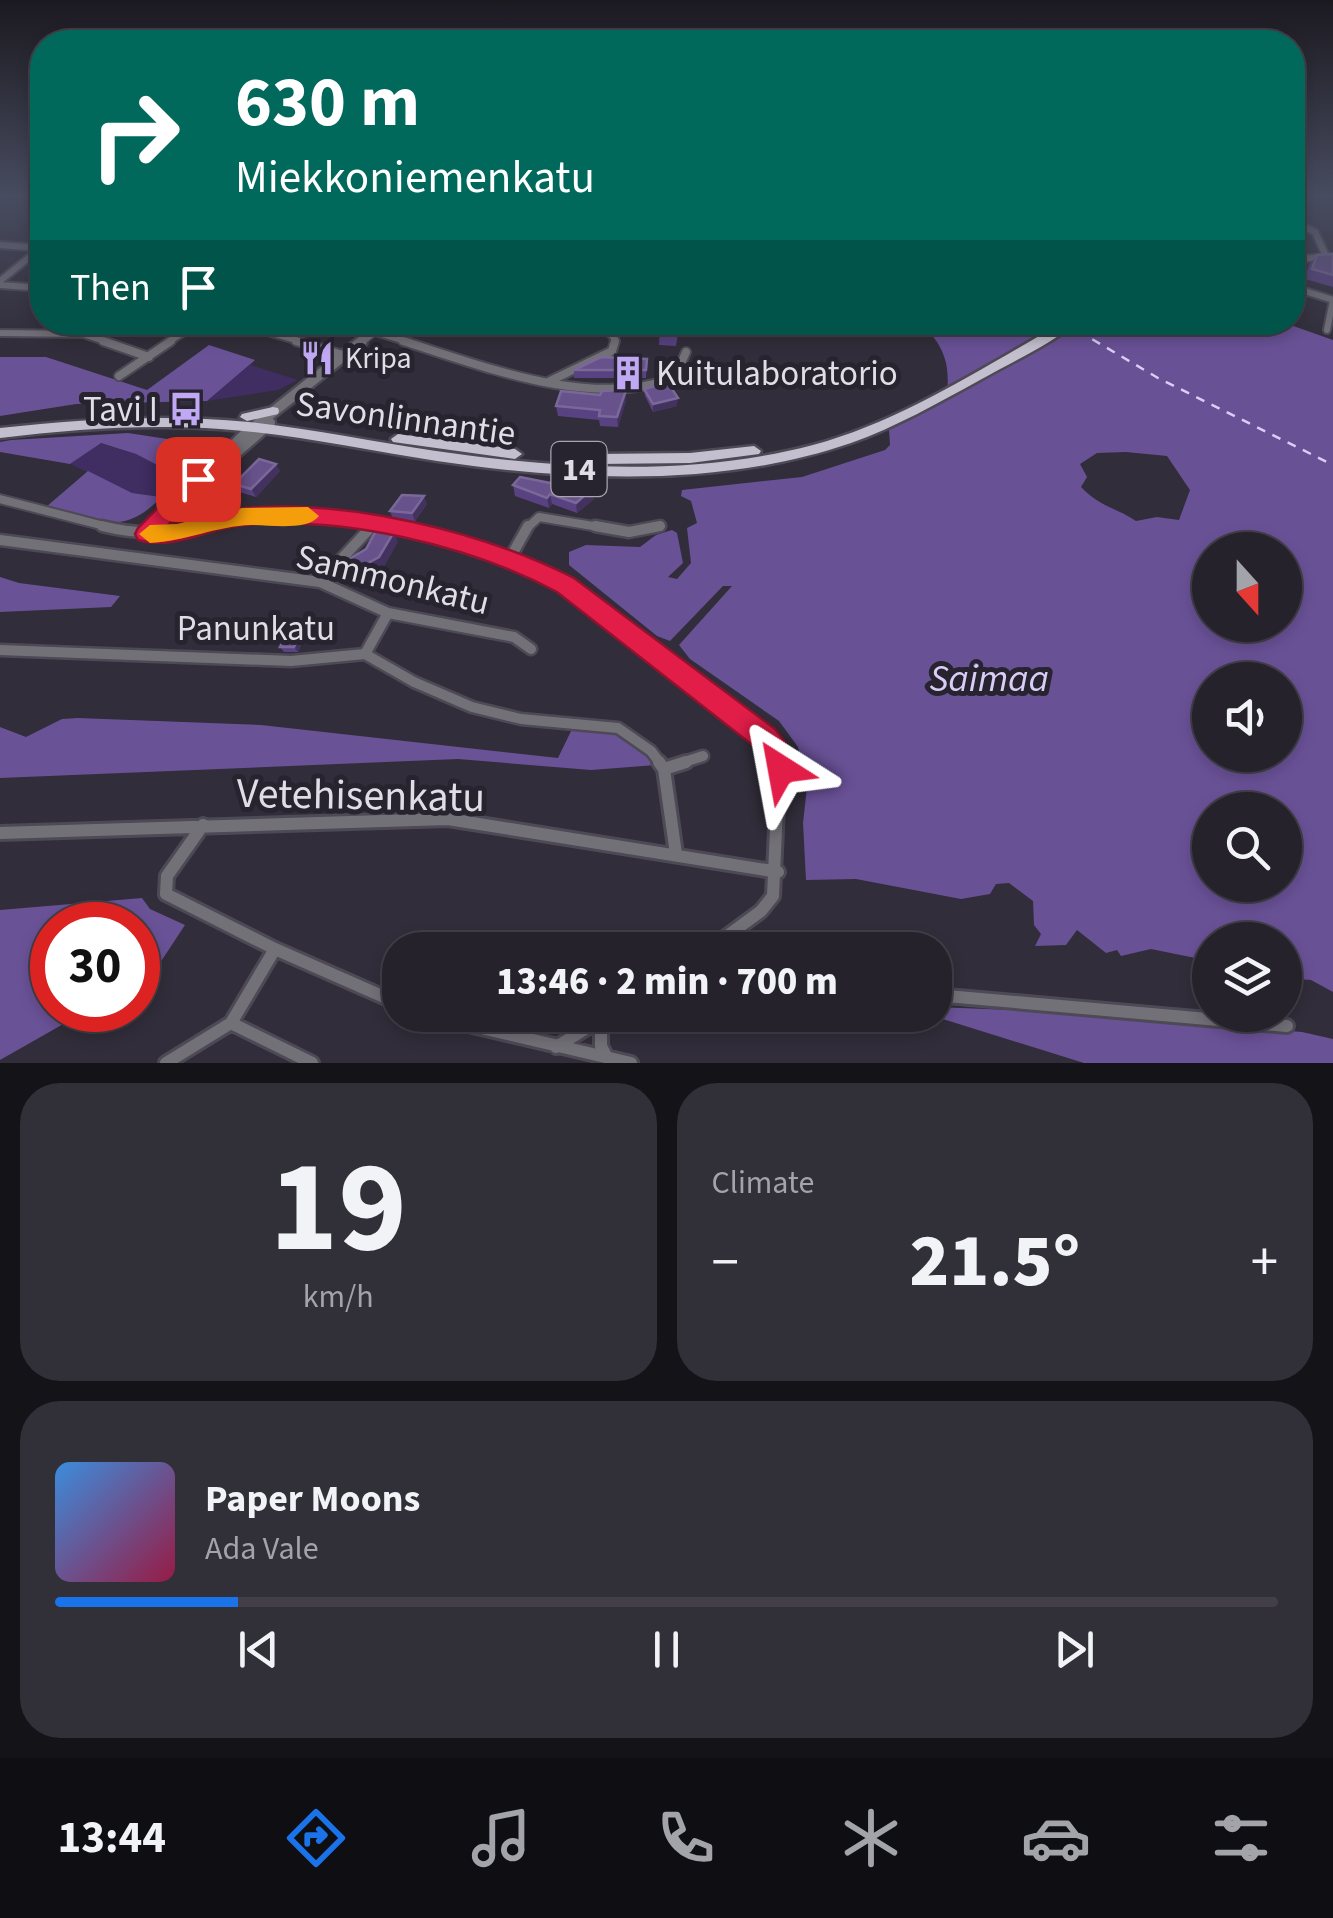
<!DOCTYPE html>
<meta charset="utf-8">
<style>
body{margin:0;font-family:"Source Sans 3",sans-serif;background:#312f38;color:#f1f3f6;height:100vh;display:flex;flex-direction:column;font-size:38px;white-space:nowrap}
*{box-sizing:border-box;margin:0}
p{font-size:32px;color:#a3a4a9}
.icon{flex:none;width:55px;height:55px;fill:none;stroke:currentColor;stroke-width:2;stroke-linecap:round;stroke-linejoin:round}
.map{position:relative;height:1063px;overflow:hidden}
.side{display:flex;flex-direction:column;gap:20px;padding:20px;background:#141318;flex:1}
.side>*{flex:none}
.guide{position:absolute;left:30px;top:30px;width:1275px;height:305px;border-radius:40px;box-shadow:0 5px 15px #0003,0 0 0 2px #423f48;background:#00695c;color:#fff;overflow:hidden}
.needle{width:65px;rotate:159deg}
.tools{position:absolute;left:1192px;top:532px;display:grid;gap:20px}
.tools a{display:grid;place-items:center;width:110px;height:110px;border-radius:50%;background:#25222c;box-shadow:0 5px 15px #0003,0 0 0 2px #423f48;font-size:50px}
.speed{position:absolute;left:30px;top:902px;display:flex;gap:20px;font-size:50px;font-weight:700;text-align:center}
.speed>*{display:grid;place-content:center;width:130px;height:130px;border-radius:50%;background:#25222c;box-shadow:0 5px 15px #0003,0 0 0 2px #423f48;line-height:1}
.speed .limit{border:15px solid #d22;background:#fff;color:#111}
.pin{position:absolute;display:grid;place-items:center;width:85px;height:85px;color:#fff;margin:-42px;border-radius:20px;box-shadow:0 5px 15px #0006}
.me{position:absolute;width:110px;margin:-55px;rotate:326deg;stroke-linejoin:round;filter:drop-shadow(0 0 8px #0008)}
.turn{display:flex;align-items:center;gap:35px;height:210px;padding:0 40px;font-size:45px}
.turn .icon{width:130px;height:130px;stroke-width:2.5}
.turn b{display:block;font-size:70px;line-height:85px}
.then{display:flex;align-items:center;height:95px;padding:0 40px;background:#0003;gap:20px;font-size:38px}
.big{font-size:75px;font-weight:800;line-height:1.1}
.side .tile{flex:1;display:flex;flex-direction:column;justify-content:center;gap:15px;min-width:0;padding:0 35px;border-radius:40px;background:#312f38}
.side .dial{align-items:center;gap:0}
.dial b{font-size:130px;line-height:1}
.song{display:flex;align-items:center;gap:30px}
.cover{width:120px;height:120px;border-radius:15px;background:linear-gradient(135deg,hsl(210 70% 55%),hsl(340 70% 35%))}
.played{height:10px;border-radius:5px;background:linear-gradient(90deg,#1a73e8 15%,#423f48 15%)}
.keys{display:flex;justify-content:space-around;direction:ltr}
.heat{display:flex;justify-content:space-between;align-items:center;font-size:55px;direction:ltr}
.side .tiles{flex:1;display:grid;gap:20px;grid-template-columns:1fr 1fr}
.tile:last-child{grid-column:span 2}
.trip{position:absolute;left:382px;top:932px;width:570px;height:100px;border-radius:40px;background:#25222c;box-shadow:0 5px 15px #0003,0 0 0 2px #423f48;font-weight:800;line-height:100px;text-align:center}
.tabs{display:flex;height:160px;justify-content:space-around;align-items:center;background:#0f0e12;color:#a3a4a9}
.tabs .icon{width:70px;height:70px}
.tabs .selected{color:#1a73e8}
.tabs b{font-size:45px;color:#f1f3f6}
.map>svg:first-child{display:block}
.green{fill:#402d62}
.forest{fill:#6a5297}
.water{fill:#695196;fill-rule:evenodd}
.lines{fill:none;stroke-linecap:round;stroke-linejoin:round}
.ferry{stroke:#dacef6;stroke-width:2.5;stroke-dasharray:9 8;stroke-linecap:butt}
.minor-far3-casing{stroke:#4d4955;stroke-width:10}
.minor-far2-casing{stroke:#4d4955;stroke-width:12}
.minor-far1-casing{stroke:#4d4955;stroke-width:15}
.minor-casing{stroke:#4d4955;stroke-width:18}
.tertiary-far2-casing{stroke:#4d4955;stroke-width:11}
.tertiary-far1-casing{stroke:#4d4955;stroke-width:15}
.tertiary-casing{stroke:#4d4955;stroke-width:18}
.trunk-casing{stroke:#4d4955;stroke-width:5}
.minor-far3{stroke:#737178;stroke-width:6}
.minor-far2{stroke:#737178;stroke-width:8}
.minor-far1{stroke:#737178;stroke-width:10}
.minor{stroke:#737178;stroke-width:12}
.tertiary-far2{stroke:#737178;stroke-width:8}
.tertiary-far1{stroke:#737178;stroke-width:10}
.tertiary{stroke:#737178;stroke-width:12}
.trunk{fill:#c4bfce;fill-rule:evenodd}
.wall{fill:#594281}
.shaded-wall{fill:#433260}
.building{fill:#67528b;stroke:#7a6899;stroke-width:2.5}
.route{fill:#e11d48;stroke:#92132f;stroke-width:2.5}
.slow{fill:#f59e0b}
.labels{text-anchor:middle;stroke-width:10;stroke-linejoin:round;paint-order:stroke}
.far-poi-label{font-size:30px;fill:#dfdde5;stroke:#27232f;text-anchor:start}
.shield{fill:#27232f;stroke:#a8a5ae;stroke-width:2.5}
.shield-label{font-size:32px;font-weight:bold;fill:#dfdde5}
.poi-label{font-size:35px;fill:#dfdde5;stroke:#27232f;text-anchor:start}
.street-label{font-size:35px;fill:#dfdde5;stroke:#27232f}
.water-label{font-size:38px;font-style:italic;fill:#dacef6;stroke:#27232f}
.near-street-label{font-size:42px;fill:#dfdde5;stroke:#27232f}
</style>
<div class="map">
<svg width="1333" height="1063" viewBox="0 0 1333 1063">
<rect width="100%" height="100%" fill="#312d3a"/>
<path class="green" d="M255,360L251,365L298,380L278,390L207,401Z
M100,443L136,454L184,479L161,497L132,493L70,464Z"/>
<path class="forest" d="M209,345L255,360L207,401L76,404L0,416V357H46L147,390Z
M128,433L207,445L184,479L136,454L101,443L70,464L0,452V442L11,440Z
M88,471L132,493L161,497C123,539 93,519 46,507Z
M0,577L19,583L120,596L111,607L0,612Z
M78,718L261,725L558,758L573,727L619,732L656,765L591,770L458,759L0,778V727L26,737L62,719Z
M142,898L150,909L185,925L154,972L138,981V925H52V1010H88L0,1060V910Z
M935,1007L1037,1011L1302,1032L1333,1039V1063H1084L930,1015H935Z"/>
<path class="water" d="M1282,322L1333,340V992L1311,980L1285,978V940H1210V961L1151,949L1121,956L1117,950L1106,953L1077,930L1066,945L1035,946L1041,934L1034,925L1033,901L1009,883L996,884L990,894L961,899L856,879L806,880L803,823L807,787L798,747L779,721L690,659L679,645L732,586H723L670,641L657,636L569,565V552L586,545L640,547L656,535L672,530L677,533L683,563L668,577L677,579L691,563L687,528L697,523L691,501L681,496L682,490L802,477L885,450L890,445L889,430L946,401C951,366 946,348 921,323ZM1126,452L1167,456L1190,490L1179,520L1157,517L1136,521C1115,507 1100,507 1081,487L1087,477L1080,464L1097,453ZM1210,550H1285V625H1210ZM1210,680H1285V755H1210ZM1210,810H1285V885H1210Z"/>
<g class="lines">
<path class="ferry" d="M1063,322L1158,378L1333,465"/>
<g class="minor-far3-casing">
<path id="minor-far3" d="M1292,221L1315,232L1326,256
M0,245L42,248
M1292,259L1333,257
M0,281L42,247
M0,285L42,288
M1292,287L1333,300L1327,330
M235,322L305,343
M603,326L615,339L614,343
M375,332L411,343
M0,333L83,334L110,343
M167,343L199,322"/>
</g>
<g class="minor-far2-casing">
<path id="minor-far2" d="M103,341L149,357
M296,341L346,356
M403,341C486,367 590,409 675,378L686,352
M119,376L171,341
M550,381L612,351L615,341
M0,499L112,528
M193,528C265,512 319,514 392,528
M370,528L374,524
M527,528L539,517L605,528
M651,528L660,526"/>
</g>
<g class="minor-far1-casing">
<path id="minor-far1" d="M102,526C138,535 168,534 203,526
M379,526L435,537L551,575L765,738L780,764
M595,526L629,532L660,526
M0,540L320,582L388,613L514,637L531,649
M509,560L528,526
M320,582L372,526
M0,650L291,661L365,654L414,682L472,707L521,719L618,728L651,751L661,764
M365,654L388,613
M678,764L703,756"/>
</g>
<g class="minor-casing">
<path id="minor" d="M659,762L664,769L676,854
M664,769L686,762
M203,825L167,876L166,894L275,949L400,1004
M0,833L448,819L778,872
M708,950L761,911L773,896L779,762
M935,995L1287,1026
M426,1015L631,1063
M601,1020V1046L607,1058
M231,1023L312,1063
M556,1047L608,1015
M166,1063L231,1023L275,949"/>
</g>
<g class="tertiary-far2-casing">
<path id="tertiary-far2" d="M359,343L386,322"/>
</g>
<g class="tertiary-far1-casing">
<path id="tertiary-far1" d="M238,451L270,423
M150,528L243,436L362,341"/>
</g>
<g class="tertiary-casing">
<path id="tertiary" d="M146,534L152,526"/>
</g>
<g class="trunk-casing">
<path id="trunk" d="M1064,322H1078C1049,345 1012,362 980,380C938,403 896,427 851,443C720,488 572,481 437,461C365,450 293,434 220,429C146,424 73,429 0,438V428C83,419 166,414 249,422C312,429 374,442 436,451C559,469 691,477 813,445C902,421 983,367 1064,322Z
M273,407L278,408L279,411L278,414L247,421L240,417L242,414Z
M398,434L515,449L522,454L515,459L393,442L391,439Z
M754,446L761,451L759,454L690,463L597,464L590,459L597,454L690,453Z"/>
</g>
<use href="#minor-far3" class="minor-far3"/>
<use href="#minor-far2" class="minor-far2"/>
<use href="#minor-far1" class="minor-far1"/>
<use href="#minor" class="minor"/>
<use href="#tertiary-far2" class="tertiary-far2"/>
<use href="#tertiary-far1" class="tertiary-far1"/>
<use href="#tertiary" class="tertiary"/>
<use href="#trunk" class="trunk"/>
</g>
<path class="wall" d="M1333,254V287L1305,279L1309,265L1317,255Z
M655,322H680L676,346L659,345L660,325L655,324Z
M647,359L646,378H574V370Z
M644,389L677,406L653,412L645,396Z
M626,390V401L618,427L600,426L599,420L558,416L556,406L600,395Z
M280,471L256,497L239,492L234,484Z
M513,485L594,499L577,513L552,504L549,508L515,496Z
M427,504L415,521L393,519L390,511Z
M303,641L298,652H284L280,647Z"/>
<path class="shaded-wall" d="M626,390V401L618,427L617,417Z
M678,398L677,406L653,412V404Z
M276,464L280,471L256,497L251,489Z
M592,489L594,499L577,513L576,503Z
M550,494L552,504L549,508L547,498Z
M424,496L427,504L415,521L412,513Z
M394,532L398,542L384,567L364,578L359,568Z
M299,636L303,641L298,652L294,647Z"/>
<path class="building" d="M1333,254V275L1312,269L1317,255Z
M660,322H678L676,335H659Z
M601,357L647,359L646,370H574Z
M668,383L678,398L653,404L644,389Z
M626,390L617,417L599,416L600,410L556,406L561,391L600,395L602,391Z
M259,459L276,464L251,489L234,484Z
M520,477L550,483L561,478L592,489L576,503L550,494L547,498L513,485Z
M402,495L424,496L412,513L390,511Z
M377,529L394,532L379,557L359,568L351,558L366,549Z
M286,635L299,636L294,647H280Z"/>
<linearGradient id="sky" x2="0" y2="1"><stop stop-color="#1b1920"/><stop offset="0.57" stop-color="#484c60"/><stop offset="1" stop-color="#484c60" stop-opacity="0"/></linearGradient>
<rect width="1333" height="345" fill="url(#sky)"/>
<path class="route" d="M198,471L209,479L168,525C193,520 219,511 244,508C348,499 481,531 574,578L775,729C787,743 799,761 791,779L781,783L771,779L755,747L557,592C469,545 343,516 244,525C209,528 173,551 138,540L135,534L138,528L191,474Z"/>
<path class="slow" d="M308,507L319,516C308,531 270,525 251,525C218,526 185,541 150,543L139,534L150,525L177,524L242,508Z"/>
<defs>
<g id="restaurant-bare" transform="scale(2.7)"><path d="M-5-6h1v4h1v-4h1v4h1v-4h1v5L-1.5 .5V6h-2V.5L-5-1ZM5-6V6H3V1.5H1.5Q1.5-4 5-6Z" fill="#c0a8f4" stroke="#27232f" stroke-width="2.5" paint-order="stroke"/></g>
<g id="building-bare" transform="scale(2.7)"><path d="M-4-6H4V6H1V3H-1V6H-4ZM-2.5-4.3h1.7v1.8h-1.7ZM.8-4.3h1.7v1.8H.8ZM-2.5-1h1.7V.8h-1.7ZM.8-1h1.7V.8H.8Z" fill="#c0a8f4" stroke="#27232f" stroke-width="2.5" paint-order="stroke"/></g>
<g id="bus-bare" transform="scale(2.7)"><path d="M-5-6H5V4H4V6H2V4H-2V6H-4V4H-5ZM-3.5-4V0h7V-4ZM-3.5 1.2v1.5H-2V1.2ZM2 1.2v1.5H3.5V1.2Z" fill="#c0a8f4" stroke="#27232f" stroke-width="2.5" paint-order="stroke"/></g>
</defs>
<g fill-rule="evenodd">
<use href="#restaurant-bare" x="317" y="358"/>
<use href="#building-bare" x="628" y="373"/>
<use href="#bus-bare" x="186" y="409"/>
</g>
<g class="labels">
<g class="far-poi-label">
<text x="345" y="368">Kripa</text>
</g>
<rect class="shield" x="551.5" y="442" width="55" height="54" rx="8"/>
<g class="shield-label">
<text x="579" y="480">14</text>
</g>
<g class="poi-label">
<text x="656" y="385">Kuitulaboratorio</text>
<text x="158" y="421" text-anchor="end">Tavi I</text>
</g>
<g class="street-label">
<text transform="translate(406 418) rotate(8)" y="12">Savonlinnantie</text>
<text transform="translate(393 579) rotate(14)" y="12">Sammonkatu</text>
<text x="256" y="640">Panunkatu</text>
</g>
<g class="water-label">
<text x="989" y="691">Saimaa</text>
</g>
<g class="near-street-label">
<text transform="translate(361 794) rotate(1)" y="15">Vetehisenkatu</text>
</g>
</g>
</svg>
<div class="tools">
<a><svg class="needle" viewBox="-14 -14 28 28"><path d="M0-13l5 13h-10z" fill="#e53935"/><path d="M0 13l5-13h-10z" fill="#a3a4a9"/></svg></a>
<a><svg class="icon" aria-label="sound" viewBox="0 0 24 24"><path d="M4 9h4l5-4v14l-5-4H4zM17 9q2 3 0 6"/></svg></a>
<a><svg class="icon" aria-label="search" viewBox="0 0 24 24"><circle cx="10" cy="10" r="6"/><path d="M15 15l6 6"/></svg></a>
<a><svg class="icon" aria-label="layers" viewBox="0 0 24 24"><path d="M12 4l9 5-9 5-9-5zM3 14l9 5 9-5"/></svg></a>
</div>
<div class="speed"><div class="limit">30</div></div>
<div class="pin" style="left:198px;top:479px;background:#d93025"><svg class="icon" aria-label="arrive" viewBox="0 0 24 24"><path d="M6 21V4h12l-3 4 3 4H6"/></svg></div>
<svg class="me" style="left:781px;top:769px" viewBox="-20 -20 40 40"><path d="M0-17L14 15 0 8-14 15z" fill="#e11d48" stroke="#fff" stroke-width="4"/></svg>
<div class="trip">13:46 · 2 min · 700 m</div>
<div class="guide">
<div class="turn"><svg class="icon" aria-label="right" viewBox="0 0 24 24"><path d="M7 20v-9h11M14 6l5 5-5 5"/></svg><div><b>630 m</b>Miekkoniemenkatu</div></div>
<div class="then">Then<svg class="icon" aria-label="arrive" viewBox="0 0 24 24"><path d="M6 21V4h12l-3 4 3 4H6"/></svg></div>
</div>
</div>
<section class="side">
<div class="tiles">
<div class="tile dial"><b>19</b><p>km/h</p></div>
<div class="tile"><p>Climate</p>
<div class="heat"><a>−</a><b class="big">21.5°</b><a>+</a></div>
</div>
<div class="tile">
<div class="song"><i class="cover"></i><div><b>Paper Moons</b><p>Ada Vale</p></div></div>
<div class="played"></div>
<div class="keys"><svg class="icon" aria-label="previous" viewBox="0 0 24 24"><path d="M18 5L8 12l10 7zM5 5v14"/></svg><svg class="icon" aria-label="pause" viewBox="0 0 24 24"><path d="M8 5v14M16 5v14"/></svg><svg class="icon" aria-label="next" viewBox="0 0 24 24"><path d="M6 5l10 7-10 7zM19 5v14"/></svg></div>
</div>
</div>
</section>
<nav class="tabs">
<b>13:44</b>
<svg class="icon selected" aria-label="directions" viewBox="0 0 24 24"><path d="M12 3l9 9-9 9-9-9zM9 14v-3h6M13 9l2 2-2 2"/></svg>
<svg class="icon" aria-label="music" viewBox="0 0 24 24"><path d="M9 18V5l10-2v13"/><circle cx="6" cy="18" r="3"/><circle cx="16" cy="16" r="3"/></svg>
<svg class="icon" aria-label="phone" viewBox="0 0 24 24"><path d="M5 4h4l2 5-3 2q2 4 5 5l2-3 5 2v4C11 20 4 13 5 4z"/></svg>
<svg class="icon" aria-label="climate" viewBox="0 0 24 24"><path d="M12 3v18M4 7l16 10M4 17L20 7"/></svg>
<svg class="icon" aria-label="car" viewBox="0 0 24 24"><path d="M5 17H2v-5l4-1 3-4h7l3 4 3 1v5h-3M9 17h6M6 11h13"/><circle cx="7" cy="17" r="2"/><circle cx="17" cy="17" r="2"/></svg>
<svg class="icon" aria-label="filters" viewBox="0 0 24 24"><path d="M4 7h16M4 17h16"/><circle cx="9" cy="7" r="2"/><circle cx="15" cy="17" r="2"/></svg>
</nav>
